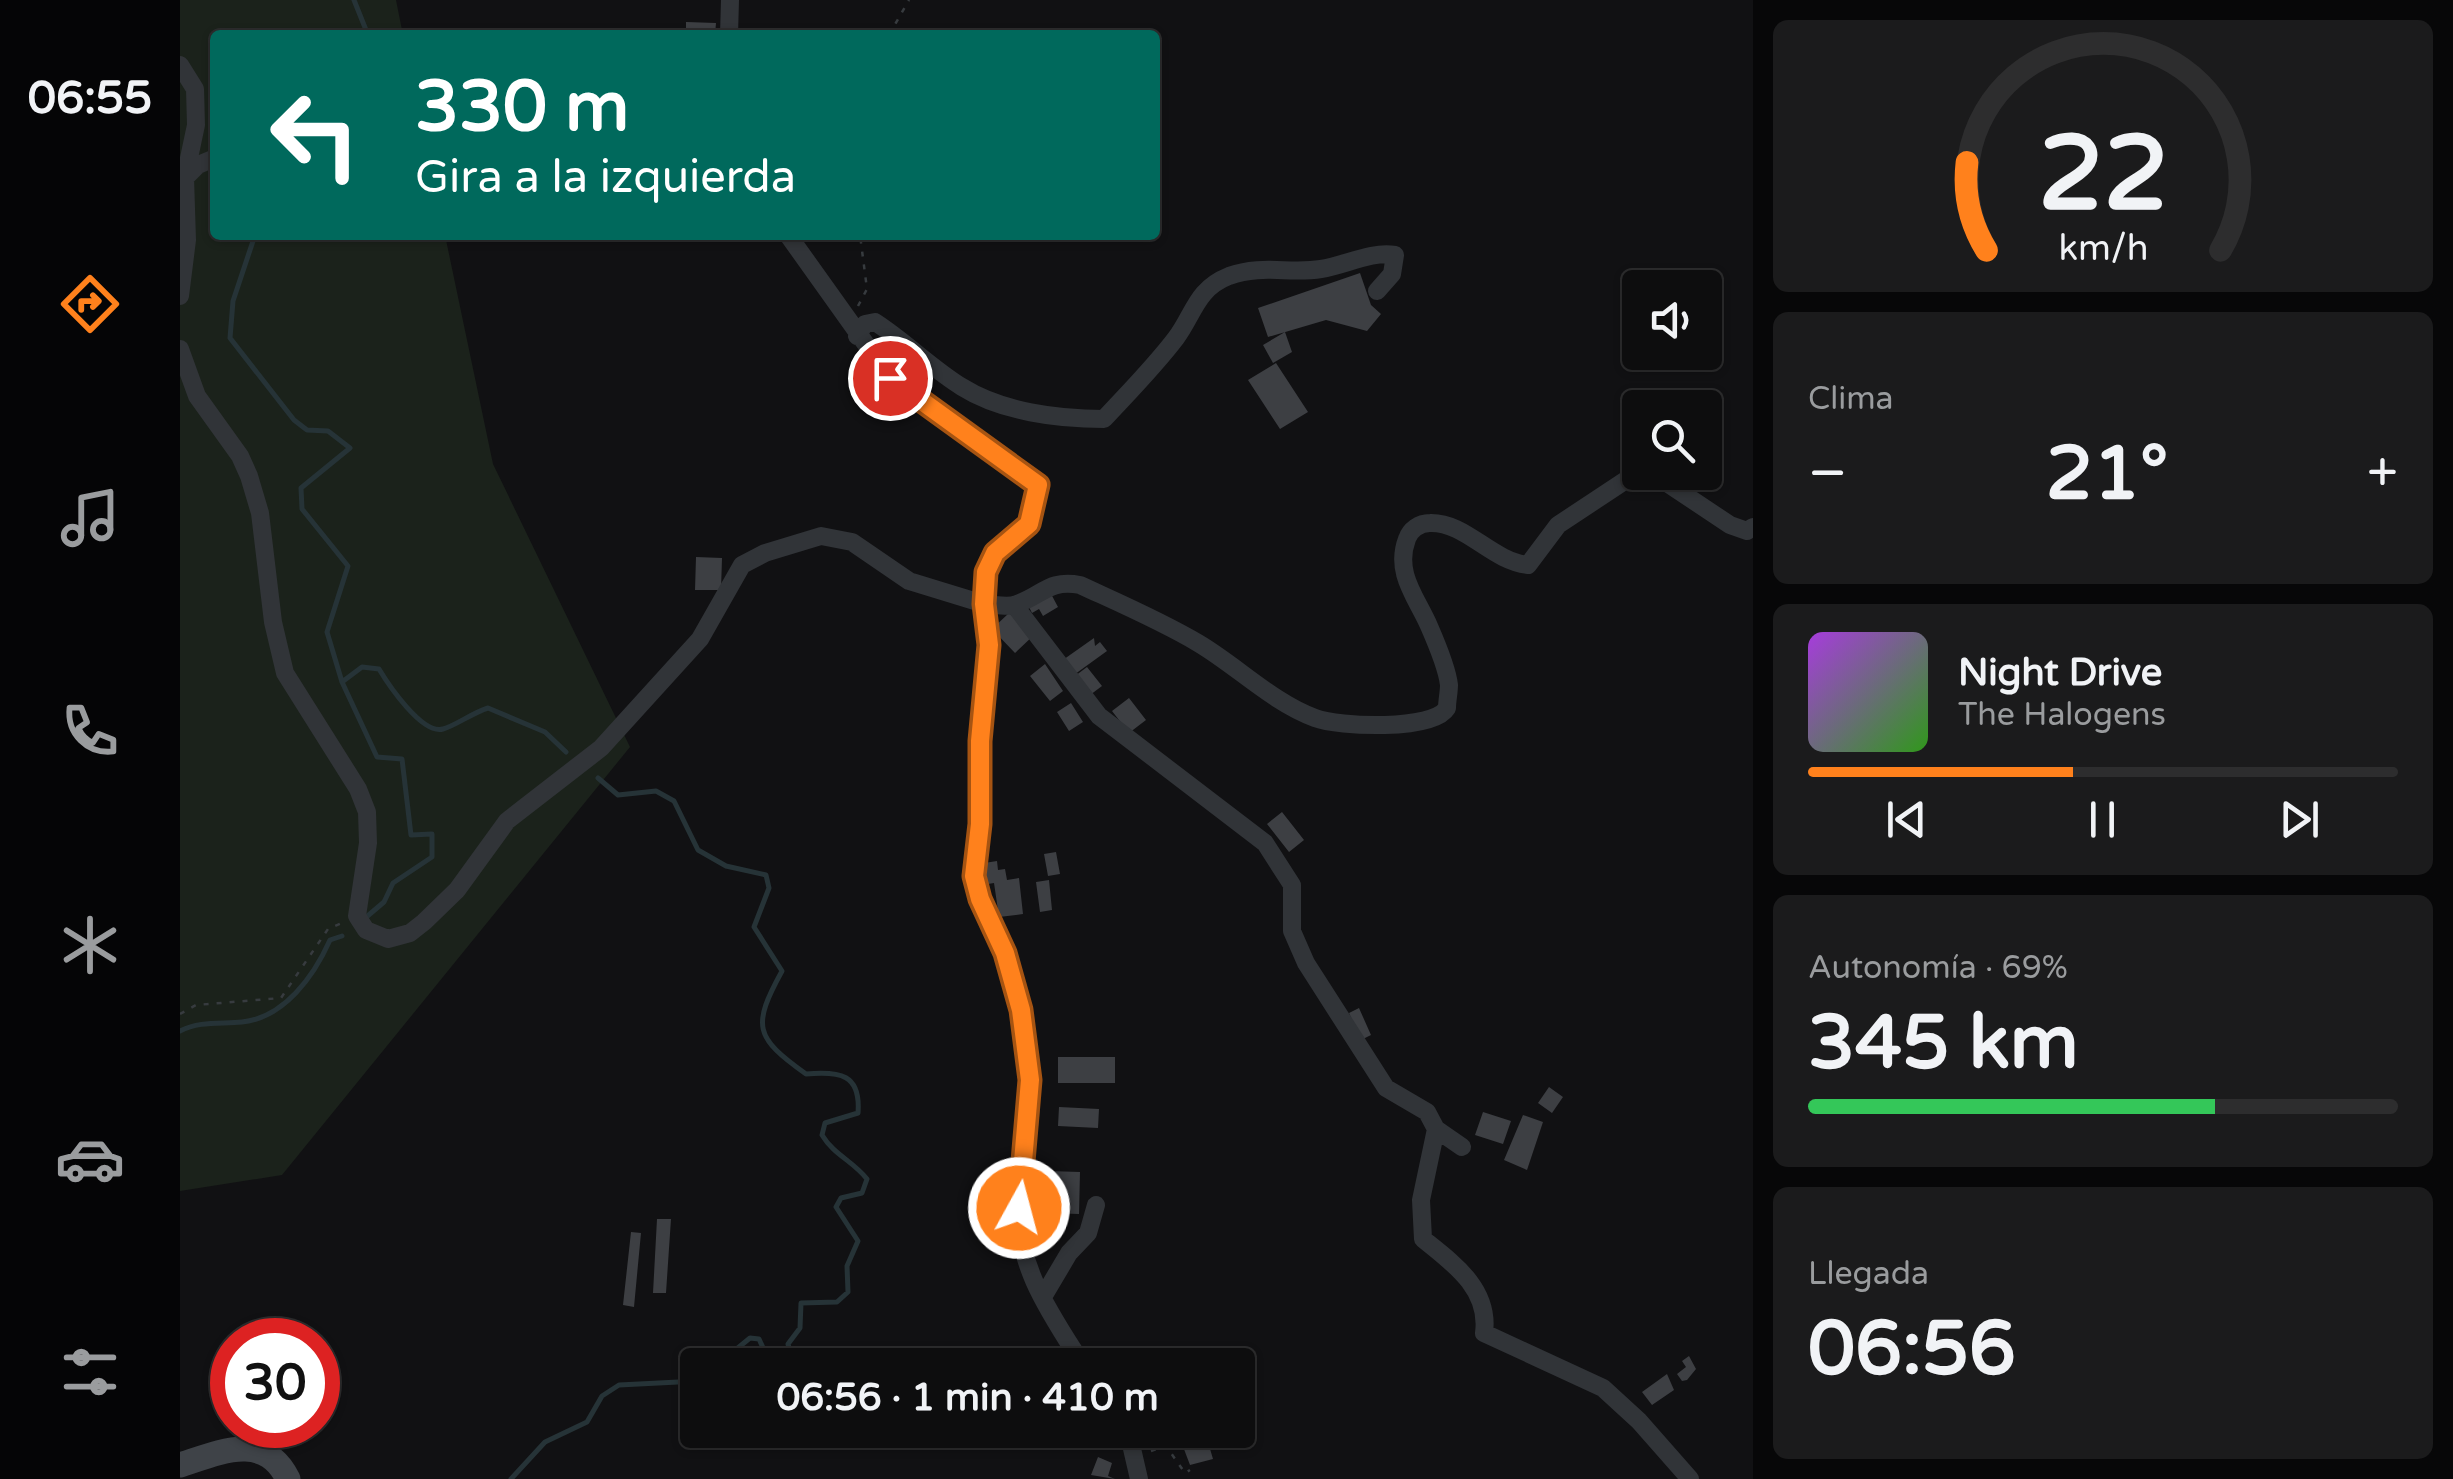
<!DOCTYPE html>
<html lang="es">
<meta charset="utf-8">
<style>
body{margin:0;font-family:"Varela Round",sans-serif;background:#1b1b1c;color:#f1f3f6;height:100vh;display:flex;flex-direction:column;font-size:38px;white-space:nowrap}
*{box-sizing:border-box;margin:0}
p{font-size:32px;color:#9a9c9e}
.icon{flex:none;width:55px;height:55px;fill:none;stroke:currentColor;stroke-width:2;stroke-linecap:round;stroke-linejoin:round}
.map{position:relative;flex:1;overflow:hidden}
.side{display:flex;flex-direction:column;gap:20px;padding:20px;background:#070708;width:700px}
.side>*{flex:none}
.hud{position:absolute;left:30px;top:30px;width:950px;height:210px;border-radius:10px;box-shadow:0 2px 8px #0004,0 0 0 2px #2d2d2e;background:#00695c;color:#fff;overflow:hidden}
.buttons{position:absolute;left:1442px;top:270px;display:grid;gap:20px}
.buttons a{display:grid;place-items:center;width:100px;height:100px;border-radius:10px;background:#0d0d0e;box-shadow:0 2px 8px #0004,0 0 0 2px #2d2d2e;font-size:50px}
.speed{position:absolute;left:30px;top:1318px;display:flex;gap:20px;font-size:50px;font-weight:700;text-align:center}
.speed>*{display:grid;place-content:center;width:130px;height:130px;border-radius:50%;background:#0d0d0e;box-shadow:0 2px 8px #0004,0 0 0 2px #2d2d2e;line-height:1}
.speed .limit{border:15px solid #d22;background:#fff;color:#111}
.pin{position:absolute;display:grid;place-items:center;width:85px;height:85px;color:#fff;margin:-42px;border:5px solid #fff;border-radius:50%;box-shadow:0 2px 10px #0007}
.me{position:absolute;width:110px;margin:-55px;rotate:7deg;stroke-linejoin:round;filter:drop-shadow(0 0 8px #0008)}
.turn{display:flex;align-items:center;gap:35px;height:210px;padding:0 40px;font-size:45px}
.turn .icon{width:130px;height:130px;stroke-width:2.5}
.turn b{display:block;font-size:70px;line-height:85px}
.big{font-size:75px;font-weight:800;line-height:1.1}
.side .tile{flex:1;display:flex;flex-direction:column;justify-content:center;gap:15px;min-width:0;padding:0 35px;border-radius:15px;background:#1b1b1c}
.side .dial{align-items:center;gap:0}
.dial svg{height:260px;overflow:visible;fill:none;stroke:#2d2d2e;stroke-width:7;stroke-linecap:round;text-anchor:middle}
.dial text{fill:#f1f3f6;stroke:none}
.song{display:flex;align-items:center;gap:30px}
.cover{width:120px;height:120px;border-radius:15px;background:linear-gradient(135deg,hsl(280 70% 55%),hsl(110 70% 35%))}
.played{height:10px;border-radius:5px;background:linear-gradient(90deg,#ff811c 45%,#2d2d2e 45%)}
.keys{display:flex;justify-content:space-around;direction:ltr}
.heat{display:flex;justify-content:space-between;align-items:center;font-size:55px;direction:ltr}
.charge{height:15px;border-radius:8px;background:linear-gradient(90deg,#34c759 69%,#2d2d2e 0)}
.trip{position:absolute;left:500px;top:1348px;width:575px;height:100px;border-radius:10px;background:#0d0d0e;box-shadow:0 2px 8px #0004,0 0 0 2px #2d2d2e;font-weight:800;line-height:100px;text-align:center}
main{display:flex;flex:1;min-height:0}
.dock{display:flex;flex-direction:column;width:180px;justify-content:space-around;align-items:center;background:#050506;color:#9a9c9e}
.dock .icon{width:70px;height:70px}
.dock .selected{color:#ff811c}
.dock b{font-size:45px;color:#f1f3f6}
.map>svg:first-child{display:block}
.green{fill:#1b221b}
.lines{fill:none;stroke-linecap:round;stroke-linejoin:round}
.stream{stroke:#263337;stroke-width:5}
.building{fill:#3d3f43}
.path{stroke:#373b3f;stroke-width:2.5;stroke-dasharray:5 8;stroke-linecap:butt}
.street{stroke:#313438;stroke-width:18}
.secondary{stroke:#3f4348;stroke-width:25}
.route-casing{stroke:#a65412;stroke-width:25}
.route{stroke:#ff811c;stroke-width:18}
</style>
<main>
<nav class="dock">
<b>06:55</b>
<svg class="icon selected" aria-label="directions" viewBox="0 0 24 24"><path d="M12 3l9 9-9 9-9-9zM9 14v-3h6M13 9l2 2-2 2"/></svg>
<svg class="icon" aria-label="music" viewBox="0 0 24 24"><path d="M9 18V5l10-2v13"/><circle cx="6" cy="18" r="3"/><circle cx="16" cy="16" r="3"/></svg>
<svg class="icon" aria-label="phone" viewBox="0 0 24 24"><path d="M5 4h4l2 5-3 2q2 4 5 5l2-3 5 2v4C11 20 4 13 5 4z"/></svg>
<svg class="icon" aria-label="climate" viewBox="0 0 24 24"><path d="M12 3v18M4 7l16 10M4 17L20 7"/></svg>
<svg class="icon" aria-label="car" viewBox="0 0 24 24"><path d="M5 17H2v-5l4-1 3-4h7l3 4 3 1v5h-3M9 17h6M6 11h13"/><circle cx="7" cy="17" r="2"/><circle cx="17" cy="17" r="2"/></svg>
<svg class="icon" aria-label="filters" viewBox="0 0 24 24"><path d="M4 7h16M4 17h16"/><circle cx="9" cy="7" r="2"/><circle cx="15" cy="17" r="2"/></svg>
</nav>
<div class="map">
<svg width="1573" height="1479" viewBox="0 0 1573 1479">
<rect width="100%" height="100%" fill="#111113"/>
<path class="green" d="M0,0H216L223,35H35V235H265L313,464L450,747L102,1175L0,1191Z"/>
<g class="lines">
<path class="stream" d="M174,0L188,35
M75,235L53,301L50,338L114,420L127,430L148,431L170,448L121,488L122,509L168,566L147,632L162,682L197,757L222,759L231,835L252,834V857L213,883L204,902L184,919
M162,682L182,667L199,669C208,684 242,735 263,729C275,726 292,713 308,708L365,732L386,752
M418,778L438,795L476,791L494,801L518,850L546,866L586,875L589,888L574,927L602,971C572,1026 574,1037 626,1074C660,1071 681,1074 678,1113L645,1123L642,1135C654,1155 673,1161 687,1179L682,1193L661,1198L656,1207L678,1241L667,1266L668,1292L657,1302L621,1303L620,1328L608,1344L613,1363H590L579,1339L570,1338L537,1365
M0,1031C19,1021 40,1024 62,1022C104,1018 134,976 150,940L162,936
M331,1479L365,1442L407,1422L422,1396L439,1385L518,1381"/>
</g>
<path class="building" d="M506,22L536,23L535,35H506Z
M1180,273L1191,305L1201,314L1187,331L1146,320L1088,337L1078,308Z
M1105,332L1112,352L1093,363L1083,345Z
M1096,363L1128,412L1100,429L1068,380Z
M516,557L542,558L541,590H515Z
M870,592L878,607L863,616L859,609L852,613L848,605Z
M829,613L854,635L835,653L812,629Z
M914,638L915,646L920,642L927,651L891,677L880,662Z
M865,664L883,691L870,701L850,676Z
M907,667L922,686L906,698L891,679Z
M949,698L966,720L949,733L932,711Z
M891,703L903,722L889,731L877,712Z
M1102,812L1124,840L1109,852L1087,824Z
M876,852L880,874L868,876L864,854Z
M817,861L818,870L825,869L827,880L839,878L843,914L819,917L814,883L802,885L798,864Z
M869,880L872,910L860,912L856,882Z
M1179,1008L1191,1035L1181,1040L1169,1013Z
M878,1057H935V1083H878Z
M1369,1087L1383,1097L1372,1113L1358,1103Z
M879,1107L919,1109L918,1128L878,1126Z
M1303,1112L1331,1121L1323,1144L1295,1135Z
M1343,1115L1363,1122L1347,1170L1324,1160Z
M869,1171L900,1172L899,1214L868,1213Z
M477,1219H491L486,1293H473Z
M451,1232L461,1233L454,1307L443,1305Z
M1509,1356L1516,1369L1507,1380L1502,1381L1497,1374L1506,1367L1502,1361Z
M1487,1374L1494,1390L1472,1405L1462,1392Z
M1036,1431L1038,1439L1028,1442L1033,1459L1010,1465L999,1436L1008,1433L1010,1440Z
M918,1457L932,1463L928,1476L935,1479L911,1475Z"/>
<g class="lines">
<path class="path" d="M709,35L729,0
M678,306L687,289L680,235
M0,1014L16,1005L101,998L148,929L162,923
M971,1451L986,1446L1005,1473L1010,1470"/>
<path class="street" d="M549,35L550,0
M0,65L15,89L16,125L5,177L7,240L0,296
M6,177L18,165L35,158
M608,235L710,378L858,485L849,524L815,553L806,572L804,604C814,604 828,608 837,604C863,595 869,579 900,585C939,603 981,621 1018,643C1057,666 1092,702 1135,718C1159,727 1253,731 1267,708C1267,701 1269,692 1269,685C1267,667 1256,642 1249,626C1237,598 1214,573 1227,539C1230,530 1239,523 1250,523C1286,522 1311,561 1348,565L1378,525L1449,478L1481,479L1550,525L1567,531L1573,527
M677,336L685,324L695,322C726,342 751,368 782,387C822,412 878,419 924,419C948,393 974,367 996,338C1014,314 1016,289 1049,276C1082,264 1109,274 1141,269C1166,265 1191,251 1215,255L1212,274L1197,291
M0,349L17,396L60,456L69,476L80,513L93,622L105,673L178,789L187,812L188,843L177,916L186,930L208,939L230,933L244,922L277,890L327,821L421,748L520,639L562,565L585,553L641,536L672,542L729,581L804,604L809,645L794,876C801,903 816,927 825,954C839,993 845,1034 850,1074C855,1117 842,1161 839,1204C835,1265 872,1316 903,1365
M835,606L919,716L1085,843L1112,885V931L1126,963L1206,1088L1247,1112L1256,1129L1282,1147
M1256,1129L1241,1200L1243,1239C1273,1263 1310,1289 1304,1333L1423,1388L1459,1421L1510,1479
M863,1297L889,1253L908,1233L916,1205
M944,1430L950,1440L959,1479"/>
<path class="secondary" d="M0,1465C40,1452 84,1431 108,1479"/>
</g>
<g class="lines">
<g class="route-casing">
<path id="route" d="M710,378L858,485L849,524L815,553L806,572L804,604L809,645L800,741V824L794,876L800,899L825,953L841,1010L850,1080L839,1208"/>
</g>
<use href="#route" class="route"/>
</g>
</svg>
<div class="buttons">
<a><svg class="icon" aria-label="sound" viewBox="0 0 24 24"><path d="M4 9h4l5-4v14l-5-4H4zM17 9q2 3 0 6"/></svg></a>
<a><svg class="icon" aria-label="search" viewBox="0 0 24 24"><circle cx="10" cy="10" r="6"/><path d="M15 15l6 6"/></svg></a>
</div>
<div class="speed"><div class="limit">30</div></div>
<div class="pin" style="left:710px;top:378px;background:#d93025"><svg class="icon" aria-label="arrive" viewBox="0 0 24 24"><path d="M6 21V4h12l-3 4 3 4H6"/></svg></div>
<svg class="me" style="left:839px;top:1208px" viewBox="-20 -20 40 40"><circle r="17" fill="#ff811c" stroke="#fff" stroke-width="3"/><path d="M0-11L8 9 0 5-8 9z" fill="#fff"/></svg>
<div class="trip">06:56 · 1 min · 410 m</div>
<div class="hud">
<div class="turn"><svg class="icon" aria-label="left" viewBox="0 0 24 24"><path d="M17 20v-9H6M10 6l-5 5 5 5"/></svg><div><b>330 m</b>Gira a la izquierda</div></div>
</div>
</div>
<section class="side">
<div class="tile dial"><svg viewBox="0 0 100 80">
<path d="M14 69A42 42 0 1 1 86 69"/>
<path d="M14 69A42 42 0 0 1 8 42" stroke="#ff811c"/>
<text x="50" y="56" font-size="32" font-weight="700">22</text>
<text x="50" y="72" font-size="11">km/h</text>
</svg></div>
<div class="tile"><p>Clima</p>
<div class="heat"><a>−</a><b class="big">21°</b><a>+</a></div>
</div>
<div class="tile">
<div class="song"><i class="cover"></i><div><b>Night Drive</b><p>The Halogens</p></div></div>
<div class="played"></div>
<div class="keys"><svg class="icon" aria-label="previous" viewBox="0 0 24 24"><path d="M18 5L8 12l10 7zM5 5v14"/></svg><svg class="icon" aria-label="pause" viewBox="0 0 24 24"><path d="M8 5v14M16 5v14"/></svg><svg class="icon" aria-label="next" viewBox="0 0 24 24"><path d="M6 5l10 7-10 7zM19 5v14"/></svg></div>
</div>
<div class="tile"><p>Autonomía · 69%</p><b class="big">345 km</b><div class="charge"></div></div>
<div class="tile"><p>Llegada</p><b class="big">06:56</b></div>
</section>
</main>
